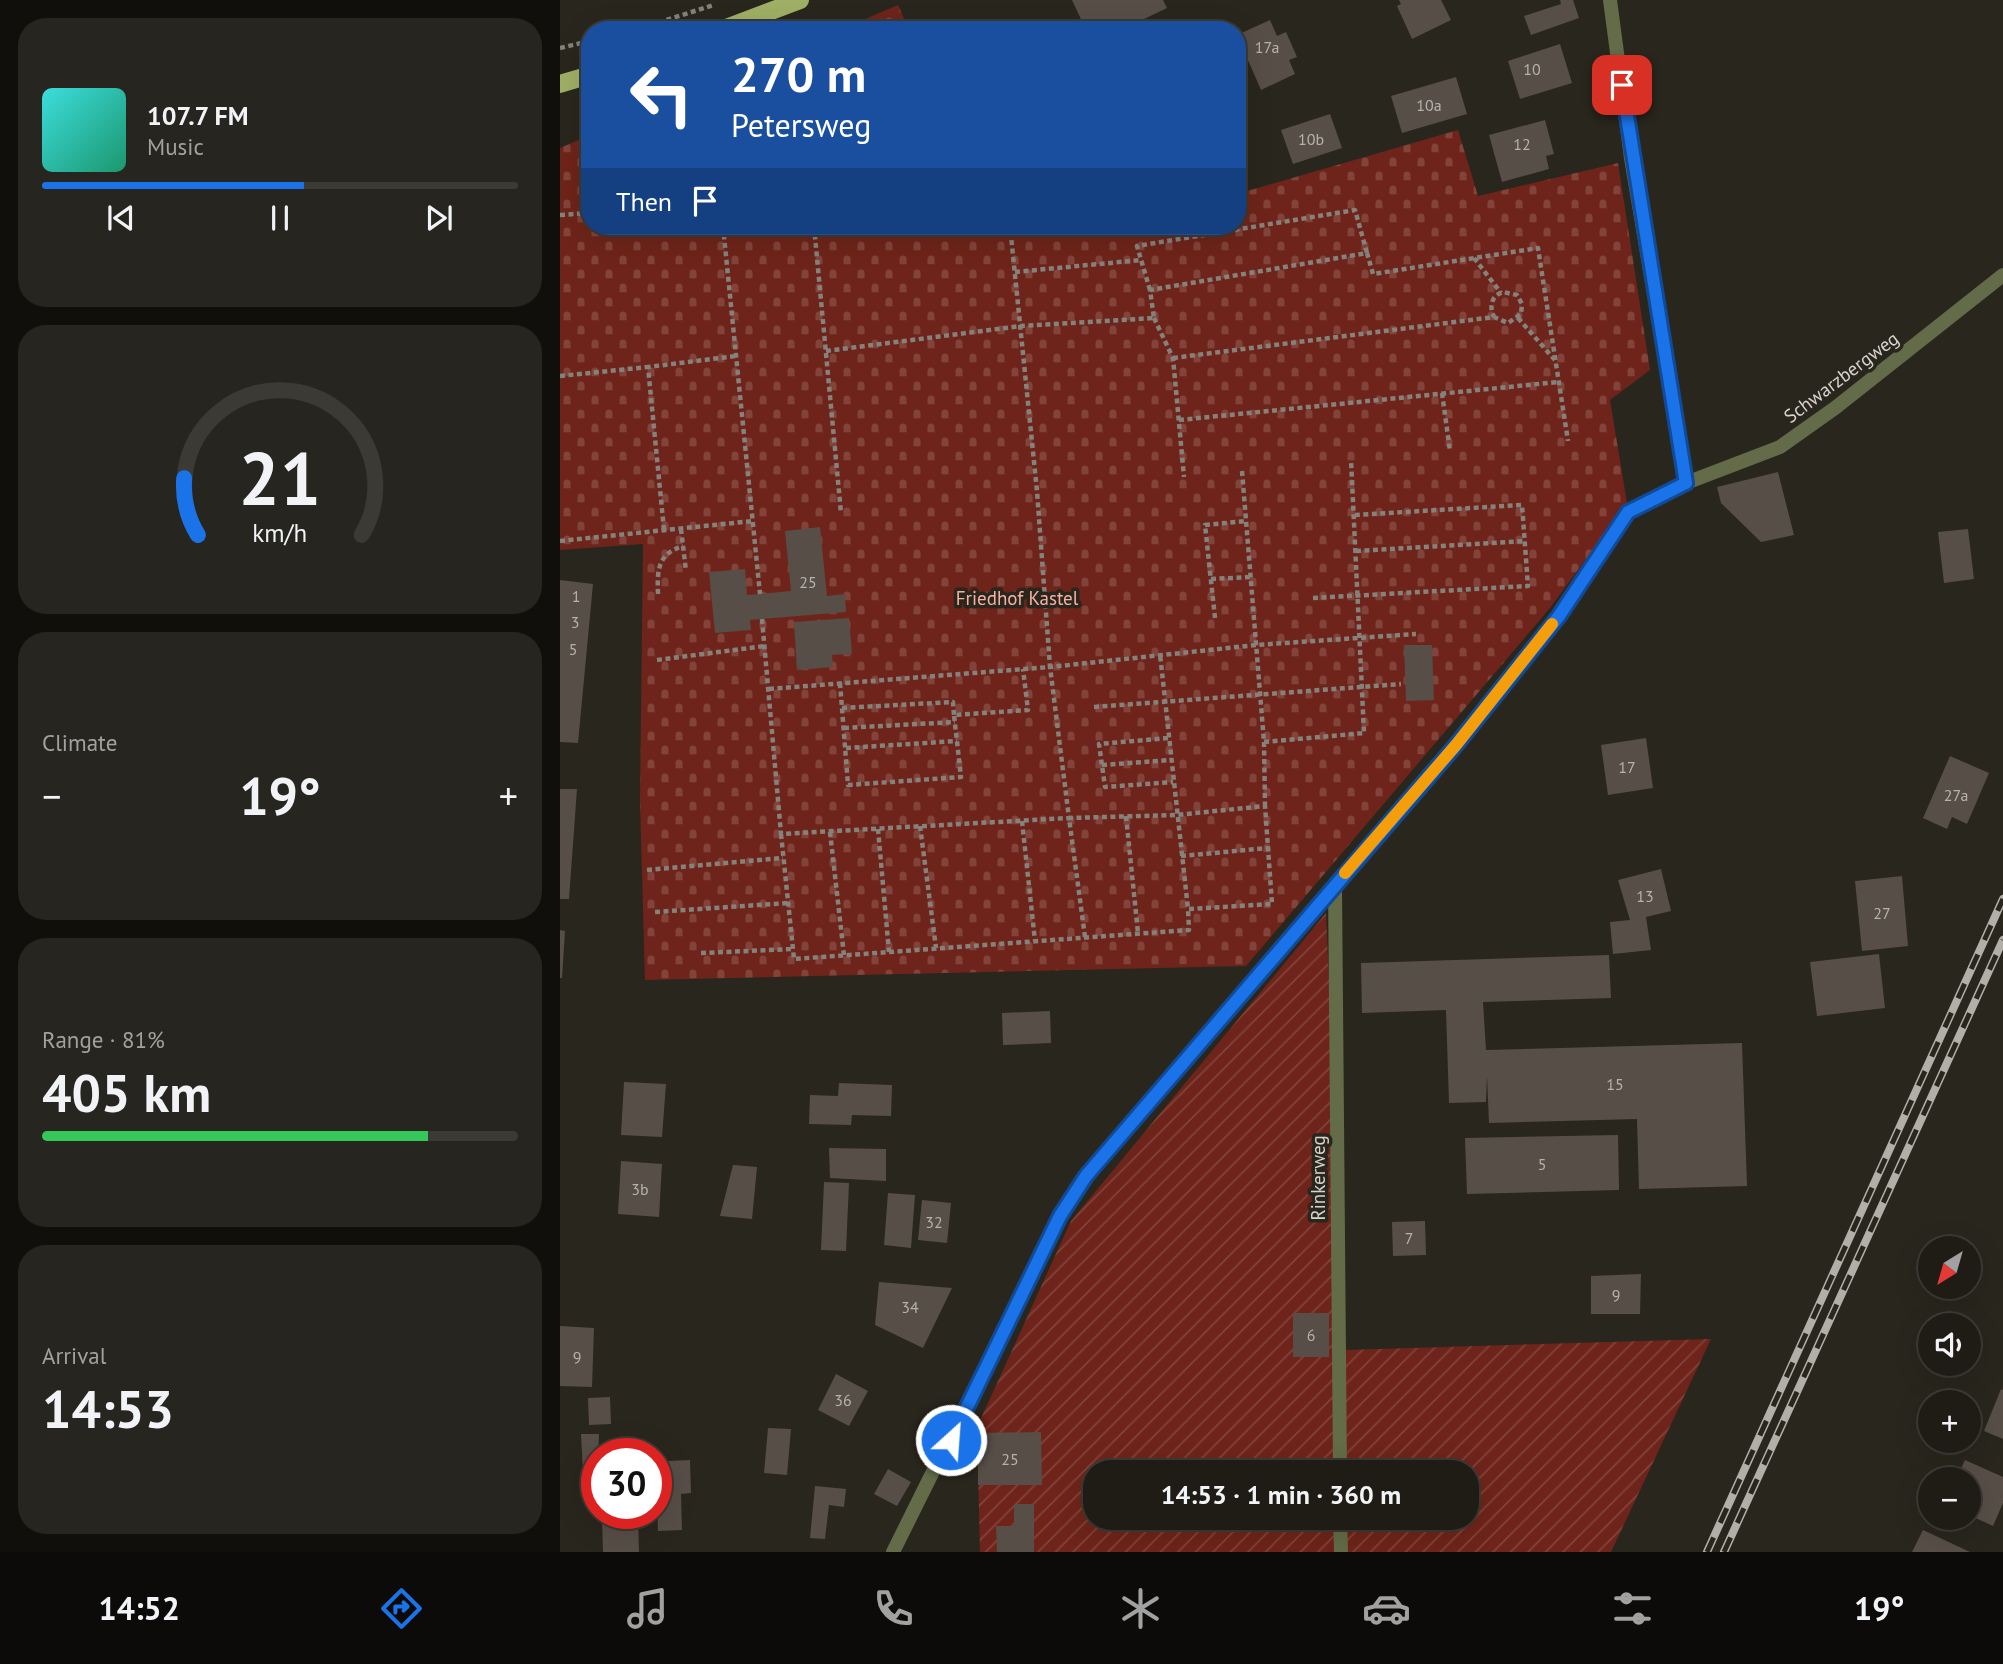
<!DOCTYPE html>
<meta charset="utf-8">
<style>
body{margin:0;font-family:"PT Sans",sans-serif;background:#27251f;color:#f1f3f6;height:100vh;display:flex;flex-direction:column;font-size:26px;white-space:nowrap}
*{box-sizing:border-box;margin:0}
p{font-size:23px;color:#a1a1a1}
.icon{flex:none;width:38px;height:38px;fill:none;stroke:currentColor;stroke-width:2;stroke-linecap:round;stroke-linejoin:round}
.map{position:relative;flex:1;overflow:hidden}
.drawer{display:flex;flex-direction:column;gap:18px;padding:18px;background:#110f0c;width:560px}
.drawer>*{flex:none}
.guide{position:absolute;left:21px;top:21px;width:665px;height:214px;border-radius:28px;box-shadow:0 7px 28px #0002,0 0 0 2px #3c3a35;background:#1a4fa0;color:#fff;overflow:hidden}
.needle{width:46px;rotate:217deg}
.buttons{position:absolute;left:1358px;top:1236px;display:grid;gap:14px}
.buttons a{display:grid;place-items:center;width:63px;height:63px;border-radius:50%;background:#1f1c16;box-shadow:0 7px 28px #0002,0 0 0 2px #3c3a35;font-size:35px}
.speed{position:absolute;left:21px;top:1438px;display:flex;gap:14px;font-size:35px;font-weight:700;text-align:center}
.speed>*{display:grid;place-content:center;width:91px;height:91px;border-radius:50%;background:#1f1c16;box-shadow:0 7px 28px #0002,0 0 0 2px #3c3a35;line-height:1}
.speed .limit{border:10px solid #d22;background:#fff;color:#111}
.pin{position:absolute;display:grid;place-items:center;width:60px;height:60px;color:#fff;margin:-30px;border-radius:14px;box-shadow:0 4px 10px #0006}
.me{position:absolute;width:77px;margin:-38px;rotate:26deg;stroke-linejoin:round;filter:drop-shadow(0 0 5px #0008)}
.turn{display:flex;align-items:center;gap:24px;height:147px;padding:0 35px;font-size:32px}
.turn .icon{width:91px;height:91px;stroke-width:2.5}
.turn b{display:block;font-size:49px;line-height:60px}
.then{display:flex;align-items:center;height:66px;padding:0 35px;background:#0003;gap:14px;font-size:26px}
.big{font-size:52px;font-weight:600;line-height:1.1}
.drawer .widget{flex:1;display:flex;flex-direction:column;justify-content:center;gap:10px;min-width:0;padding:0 24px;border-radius:28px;background:#27251f}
.drawer .dial{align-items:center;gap:0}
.dial svg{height:182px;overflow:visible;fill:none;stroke:#3c3a35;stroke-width:7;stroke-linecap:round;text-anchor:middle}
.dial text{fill:#f1f3f6;stroke:none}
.song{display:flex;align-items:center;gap:21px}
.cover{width:84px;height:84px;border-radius:10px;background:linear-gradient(135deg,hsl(180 70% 55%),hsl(160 70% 35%))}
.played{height:7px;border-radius:4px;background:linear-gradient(90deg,#1a73e8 55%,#3c3a35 55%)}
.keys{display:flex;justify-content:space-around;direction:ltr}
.heat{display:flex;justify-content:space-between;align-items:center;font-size:38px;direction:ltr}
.charge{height:10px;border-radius:5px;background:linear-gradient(90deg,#34c759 81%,#3c3a35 0)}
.trip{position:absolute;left:523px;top:1460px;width:396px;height:70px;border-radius:28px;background:#1f1c16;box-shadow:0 7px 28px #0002,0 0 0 2px #3c3a35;font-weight:600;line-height:70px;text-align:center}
.dock{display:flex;height:112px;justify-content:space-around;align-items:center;background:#0c0b09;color:#a1a1a1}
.dock .icon{width:49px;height:49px}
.dock .current{color:#1a73e8}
.dock b{font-size:32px;color:#f1f3f6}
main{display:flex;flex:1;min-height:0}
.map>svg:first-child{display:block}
.cemetery{fill:url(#cemetery-stones)}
.garden{fill:url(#garden-furrows);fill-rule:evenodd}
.building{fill:#574e47}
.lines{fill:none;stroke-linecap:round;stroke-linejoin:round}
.path{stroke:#85827b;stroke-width:4.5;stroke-dasharray:5 3.5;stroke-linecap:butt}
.minor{stroke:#636b48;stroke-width:14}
.primary{stroke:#9faf65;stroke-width:18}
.rail-casing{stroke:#b2afa8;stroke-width:8}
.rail{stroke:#29261d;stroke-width:5;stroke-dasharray:16;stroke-linecap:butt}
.route-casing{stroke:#114b97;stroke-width:18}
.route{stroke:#1a73e8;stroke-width:12}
.slow{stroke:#f59e0b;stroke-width:12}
.labels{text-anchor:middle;stroke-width:7;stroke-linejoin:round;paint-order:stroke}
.number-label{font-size:16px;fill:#b7b2ac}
.street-label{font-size:19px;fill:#d7d4ce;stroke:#29261d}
.park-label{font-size:19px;fill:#f9b0a3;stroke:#29261d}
</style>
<main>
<section class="drawer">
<div class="widget">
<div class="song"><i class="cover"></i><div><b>107.7 FM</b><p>Music</p></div></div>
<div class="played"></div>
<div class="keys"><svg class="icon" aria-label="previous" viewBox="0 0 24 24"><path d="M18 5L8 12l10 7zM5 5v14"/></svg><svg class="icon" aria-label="pause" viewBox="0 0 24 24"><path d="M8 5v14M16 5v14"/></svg><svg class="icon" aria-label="next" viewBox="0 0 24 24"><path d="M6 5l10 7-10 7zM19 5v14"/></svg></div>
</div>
<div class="widget dial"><svg viewBox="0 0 100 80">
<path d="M14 69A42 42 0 1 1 86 69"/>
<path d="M14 69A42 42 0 0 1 8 44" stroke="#1a73e8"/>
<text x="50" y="56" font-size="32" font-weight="700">21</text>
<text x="50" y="72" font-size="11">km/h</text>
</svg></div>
<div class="widget"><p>Climate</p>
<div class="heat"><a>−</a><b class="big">19°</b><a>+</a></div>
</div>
<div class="widget"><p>Range · 81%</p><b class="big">405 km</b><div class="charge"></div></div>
<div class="widget"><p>Arrival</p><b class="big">14:53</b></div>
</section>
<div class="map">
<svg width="1443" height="1552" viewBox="0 0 1443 1552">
<defs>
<pattern id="cemetery-stones" width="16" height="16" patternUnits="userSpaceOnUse" patternTransform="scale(1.75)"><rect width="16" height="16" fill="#6e241a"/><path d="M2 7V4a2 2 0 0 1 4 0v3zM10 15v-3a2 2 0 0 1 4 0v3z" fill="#82433a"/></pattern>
<pattern id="garden-furrows" width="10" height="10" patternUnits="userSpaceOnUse" patternTransform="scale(1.75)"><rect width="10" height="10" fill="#6e241a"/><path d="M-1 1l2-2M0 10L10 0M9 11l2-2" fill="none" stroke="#82433a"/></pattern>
</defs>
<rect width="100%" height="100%" fill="#29261d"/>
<path class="cemetery" d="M338,5L349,30H280Z
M898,130L918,196L1058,163L1090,370L1050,400L1067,503L990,608L686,966L85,980L80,801L83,544L0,550V148L30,135V226H677V194Z"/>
<path class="garden" d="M766,913L785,1350L1151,1339L1051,1552H420L417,1427L511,1221ZM536,1472H906V1517H536Z"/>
<path class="building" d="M512,0H603L607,8L561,30H526Z
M839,0H881L891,20L852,39L837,6L841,4Z
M1000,0H1013L1019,18L971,35L964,16L1001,4Z
M710,20L717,36L726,32L737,57L729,60L735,74L701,90L677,35Z
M1000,44L1012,83L960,99L948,61Z
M896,77L907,114L842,133L831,96Z
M770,114L782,148L733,164L721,130Z
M985,120L994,154L986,156L989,169L942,182L929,135Z
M1218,472L1234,535L1201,542L1161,503L1157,487Z
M260,527L267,596L285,594L286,612L190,620L191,630L155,633L149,572L185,569L187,595L231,591L225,531Z
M1408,529L1414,579L1384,583L1378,532Z
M0,580L33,584L18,743L0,742Z
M289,618L292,654L272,655L273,667L237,670L234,622Z
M844,645H872L874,700L846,701Z
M1086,738L1093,788L1048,795L1041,745Z
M1390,756L1429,773L1407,824L1392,817L1387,829L1363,818Z
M0,789H17L9,899H0Z
M1101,869L1111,911L1086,917L1091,950L1053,954L1050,922L1070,920L1058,880Z
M1342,876L1348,946L1302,951L1295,881Z
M0,930L5,931L2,978H0Z
M1319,954L1325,1008L1257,1016L1250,962Z
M1049,955L1051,998L923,1002L926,1050L1182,1043L1187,1186L1079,1189L1077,1119L929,1123L927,1076L926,1102L889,1103L886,1010L802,1013L801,963Z
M490,1011L491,1043L443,1045L442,1013Z
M64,1082L106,1084L102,1137L61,1135Z
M279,1083L332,1085L331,1116L292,1115L291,1125L249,1124L250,1095L278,1096Z
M1058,1135L1059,1190L907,1194L905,1138Z
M269,1148L326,1149V1181L270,1178Z
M61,1161L102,1164L99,1217L58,1214Z
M173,1165L197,1167L192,1219L160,1216Z
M264,1182L289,1183L286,1251L261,1250Z
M328,1193L355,1195L351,1248L324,1245Z
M362,1200L391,1203L387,1243L358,1240Z
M865,1221L866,1255L833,1256L832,1222Z
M1081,1274L1080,1314H1031V1276Z
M319,1282L392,1288L363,1348L315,1325Z
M733,1313H769V1357H733Z
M0,1326L34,1328L32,1387L0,1386Z
M276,1374L308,1391L289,1426L258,1410Z
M1441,1389L1443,1390V1439L1424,1431Z
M50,1397L51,1424L29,1425L28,1398Z
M208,1428L231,1429L227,1475L204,1473Z
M481,1432L482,1485H418V1433Z
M21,1434H39L37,1492L24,1493Z
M130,1460L131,1493L121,1494L122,1530L98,1531L96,1477L109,1476L108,1461Z
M1405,1460L1443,1477V1503L1433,1526L1409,1515V1479H1396Z
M328,1469L351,1482L337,1506L314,1494Z
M255,1486L286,1489L284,1507L269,1505L265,1539L250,1538Z
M454,1504H474V1552H437L436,1526H454Z
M78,1519L79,1552H43L42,1520Z
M1363,1530L1410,1552H1352Z"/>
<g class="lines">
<path class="path" d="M74,30L154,5
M0,48L30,41
M0,215L30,213
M163,226L200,594
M254,226L281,513
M914,258L941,293
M455,272L581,260
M590,290L577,246L795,210L807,253
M594,318L613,358L624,477
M958,318L995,360
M266,351L461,326L594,318L590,290L807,253L813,274L978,248L1008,441
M613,358L934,317L948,323L961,314L962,304L957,295L943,292C931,296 929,306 934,317
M0,376L88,367
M882,393L890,451
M619,420L998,382
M682,471L704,742L804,733L791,460
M121,529L126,571
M104,530L88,367L176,356
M0,541L193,521
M796,551L965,541
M651,579L691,577
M98,594C97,569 98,554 123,546
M753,598L968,586L962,505L794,515
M655,618L645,525L686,521
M202,619L221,834L509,818L490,667L696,645L856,634
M97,660L205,646
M280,683L288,785L401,777L394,715L468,710L463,669
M209,689L490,667L477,491L450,226
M534,707L841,684
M282,708L393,702L394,715
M284,728L395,722
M608,738L539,744L545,787L613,782
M704,742L705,806
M286,748L397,741
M542,765L611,760
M566,816L578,933
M462,821L475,941
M360,826L376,948
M318,829L329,952
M270,832L284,955
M221,834L234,959L629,930L628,909
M621,856L708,848
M87,870L223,858
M95,912L228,903
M525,937L509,818L616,815L705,806L712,904L628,909L600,654
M141,953L233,949"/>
<path class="minor" d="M1050,0L1071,158L1126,483
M775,884L780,1472
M780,1517L781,1552
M333,1552L500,1216L526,1176L896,745L999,616L1068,512L1126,483L1220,447L1275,408L1443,275"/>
<path class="primary" d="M161,30L240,0
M0,84L30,75"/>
<g class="rail-casing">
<path id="rail" d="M1147,1552L1443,899
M1164,1552L1443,940"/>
</g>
<use href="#rail" class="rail"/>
</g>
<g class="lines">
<g class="route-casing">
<path id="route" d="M391,1440L500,1216L526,1176L896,745L999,616L1068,512L1126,483L1062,85"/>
</g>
<use href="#route" class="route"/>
<path class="slow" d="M785,873L896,745L992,624"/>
</g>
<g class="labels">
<g class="number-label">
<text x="707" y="53">17a</text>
<text x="972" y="75">10</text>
<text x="869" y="111">10a</text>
<text x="751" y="145">10b</text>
<text x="962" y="150">12</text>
<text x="248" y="588">25</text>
<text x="16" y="602">1</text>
<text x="15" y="628">3</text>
<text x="13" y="655">5</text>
<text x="1067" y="773">17</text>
<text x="1396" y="801">27a</text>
<text x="1085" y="902">13</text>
<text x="1322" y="919">27</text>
<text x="1055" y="1090">15</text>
<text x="982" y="1170">5</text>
<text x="80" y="1195">3b</text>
<text x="374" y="1228">32</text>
<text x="849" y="1244">7</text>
<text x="1056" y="1301">9</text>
<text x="350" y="1313">34</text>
<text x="751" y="1341">6</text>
<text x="17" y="1363">9</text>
<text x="283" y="1406">36</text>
<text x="450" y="1465">25</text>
</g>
<g class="street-label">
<text transform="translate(1281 377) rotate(-37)" y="7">Schwarzbergweg</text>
<text transform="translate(758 1178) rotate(-90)" y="7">Rinkerweg</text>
</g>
<g class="park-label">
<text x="457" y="605">Friedhof Kastel</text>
</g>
</g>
</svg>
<div class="buttons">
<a><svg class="needle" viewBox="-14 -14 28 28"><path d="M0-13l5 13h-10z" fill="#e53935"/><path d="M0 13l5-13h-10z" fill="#a1a1a1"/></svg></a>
<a><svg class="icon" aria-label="sound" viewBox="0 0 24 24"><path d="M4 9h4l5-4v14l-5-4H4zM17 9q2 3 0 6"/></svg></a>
<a>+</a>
<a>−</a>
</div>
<div class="speed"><div class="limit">30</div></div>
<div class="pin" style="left:1062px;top:85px;background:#d93025"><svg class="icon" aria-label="arrive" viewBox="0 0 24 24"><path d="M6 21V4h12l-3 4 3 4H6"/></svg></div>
<svg class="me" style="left:391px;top:1440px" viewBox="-20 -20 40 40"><circle r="17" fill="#1a73e8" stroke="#fff" stroke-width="3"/><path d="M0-11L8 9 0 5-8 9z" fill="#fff"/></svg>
<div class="trip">14:53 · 1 min · 360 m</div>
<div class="guide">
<div class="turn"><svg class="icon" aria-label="left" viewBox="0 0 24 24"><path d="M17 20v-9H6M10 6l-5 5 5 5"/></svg><div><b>270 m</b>Petersweg</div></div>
<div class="then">Then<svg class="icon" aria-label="arrive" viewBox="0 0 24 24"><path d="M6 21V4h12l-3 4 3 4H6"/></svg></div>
</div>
</div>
</main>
<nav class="dock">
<b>14:52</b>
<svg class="icon current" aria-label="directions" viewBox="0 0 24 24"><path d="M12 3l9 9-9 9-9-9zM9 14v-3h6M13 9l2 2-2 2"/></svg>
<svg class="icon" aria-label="music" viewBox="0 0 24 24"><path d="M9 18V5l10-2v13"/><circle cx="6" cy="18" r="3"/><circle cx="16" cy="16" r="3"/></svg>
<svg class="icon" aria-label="phone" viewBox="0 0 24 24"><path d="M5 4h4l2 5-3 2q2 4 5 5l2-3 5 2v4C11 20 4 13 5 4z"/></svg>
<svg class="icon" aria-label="climate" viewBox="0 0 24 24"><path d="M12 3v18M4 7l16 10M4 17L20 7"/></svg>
<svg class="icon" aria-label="car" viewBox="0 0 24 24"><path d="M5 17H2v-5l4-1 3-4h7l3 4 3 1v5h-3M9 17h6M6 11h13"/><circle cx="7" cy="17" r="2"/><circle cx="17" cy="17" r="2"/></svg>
<svg class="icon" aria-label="filters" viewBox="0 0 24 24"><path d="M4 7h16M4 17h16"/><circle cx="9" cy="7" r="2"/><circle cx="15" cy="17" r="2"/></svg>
<b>19°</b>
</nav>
